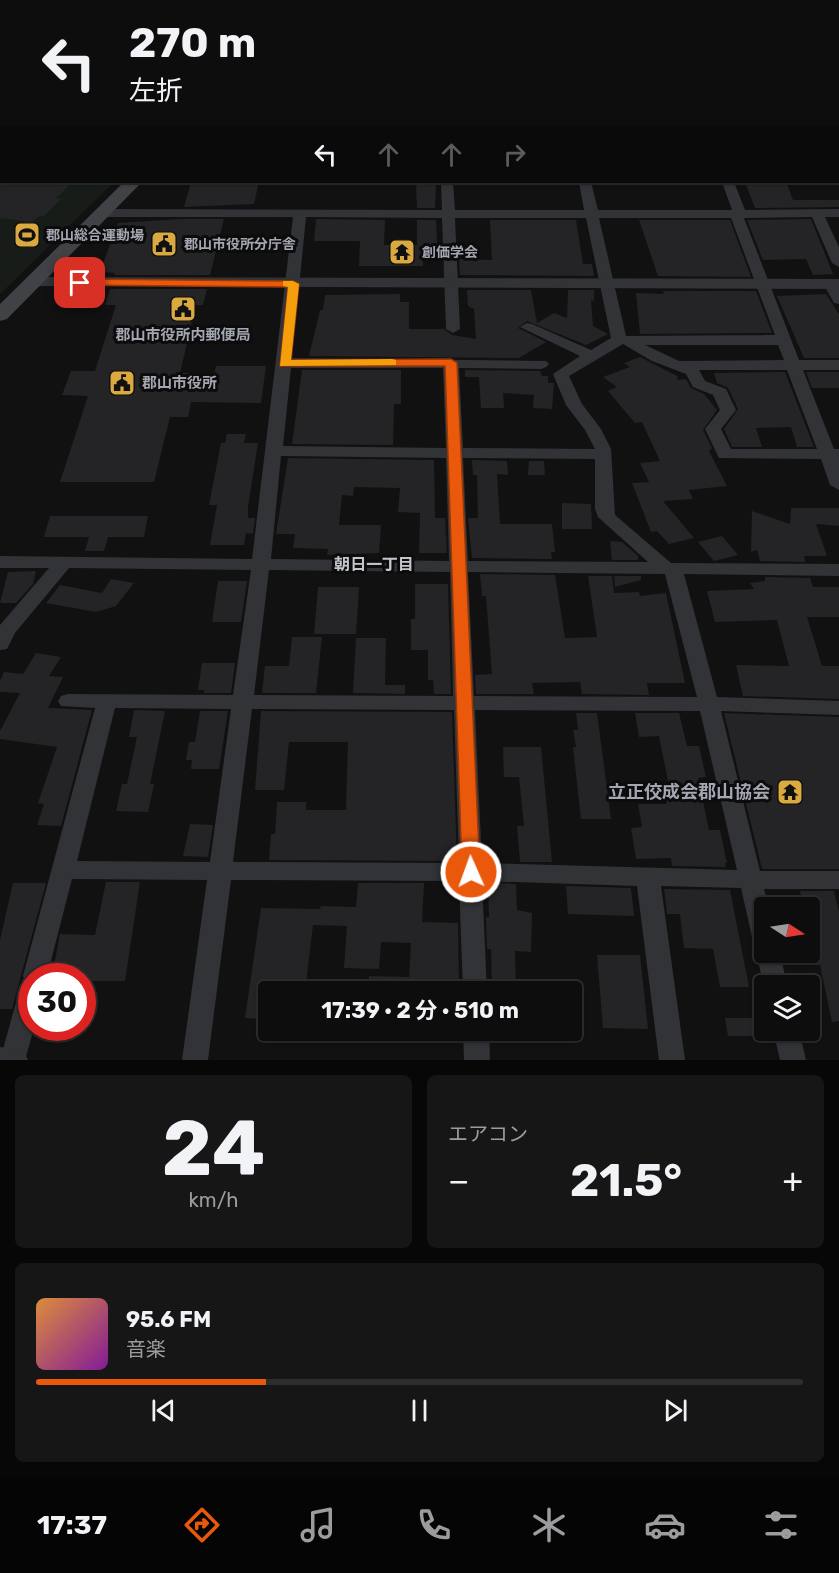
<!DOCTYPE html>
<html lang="ja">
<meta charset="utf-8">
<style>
body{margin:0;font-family:Rubik,"Noto Sans JP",sans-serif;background:#161617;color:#f1f3f6;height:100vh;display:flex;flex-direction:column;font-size:22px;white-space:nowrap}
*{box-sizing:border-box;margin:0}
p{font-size:20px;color:#9a9c9e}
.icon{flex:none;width:33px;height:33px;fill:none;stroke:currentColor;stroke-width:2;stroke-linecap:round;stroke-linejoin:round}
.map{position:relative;height:1060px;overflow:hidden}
.sheet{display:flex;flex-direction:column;gap:15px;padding:15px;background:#070708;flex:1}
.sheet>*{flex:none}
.banner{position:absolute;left:0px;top:0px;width:840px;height:183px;box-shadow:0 2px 4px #0004,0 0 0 2px #2d2d2e;background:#0d0d0e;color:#f1f3f6;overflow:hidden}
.needle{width:39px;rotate:102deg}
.buttons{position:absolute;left:754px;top:897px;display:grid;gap:12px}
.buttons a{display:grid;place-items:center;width:66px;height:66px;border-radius:6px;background:#0d0d0e;box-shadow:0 2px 4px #0004,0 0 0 2px #2d2d2e;font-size:30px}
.speed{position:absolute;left:18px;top:963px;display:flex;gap:12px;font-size:30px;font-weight:700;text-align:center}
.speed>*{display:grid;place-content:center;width:78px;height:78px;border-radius:50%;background:#0d0d0e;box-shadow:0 2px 4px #0004,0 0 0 2px #2d2d2e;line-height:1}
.speed .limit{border:9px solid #d22;background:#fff;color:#111}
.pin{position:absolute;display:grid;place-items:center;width:51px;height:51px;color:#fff;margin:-26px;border-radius:12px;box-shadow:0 3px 9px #0006}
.me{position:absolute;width:66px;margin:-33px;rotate:358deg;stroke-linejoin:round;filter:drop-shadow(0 0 4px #0008)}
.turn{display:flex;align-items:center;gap:21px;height:126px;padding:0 30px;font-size:27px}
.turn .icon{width:78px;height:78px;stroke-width:2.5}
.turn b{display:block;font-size:42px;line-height:51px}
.lanes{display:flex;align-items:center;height:57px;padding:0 30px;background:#0003;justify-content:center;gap:30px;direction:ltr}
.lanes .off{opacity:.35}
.big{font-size:45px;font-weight:700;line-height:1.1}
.sheet .tile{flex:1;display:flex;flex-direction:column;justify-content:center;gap:9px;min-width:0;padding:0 21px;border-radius:9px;background:#161617}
.sheet .dial{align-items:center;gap:0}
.dial b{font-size:78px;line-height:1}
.song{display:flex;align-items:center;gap:18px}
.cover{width:72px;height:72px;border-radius:9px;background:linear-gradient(135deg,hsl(30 70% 55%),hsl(290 70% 35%))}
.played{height:6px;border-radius:3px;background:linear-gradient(90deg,#ea580c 30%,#2d2d2e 30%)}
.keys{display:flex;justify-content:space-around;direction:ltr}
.heat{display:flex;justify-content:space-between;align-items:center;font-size:33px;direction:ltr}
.sheet .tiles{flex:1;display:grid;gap:15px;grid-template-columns:1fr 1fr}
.tile:last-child{grid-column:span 2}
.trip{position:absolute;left:258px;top:981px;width:324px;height:60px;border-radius:6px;background:#0d0d0e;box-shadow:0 2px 4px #0004,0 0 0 2px #2d2d2e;font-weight:700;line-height:60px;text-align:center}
.dock{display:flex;height:96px;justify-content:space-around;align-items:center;background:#050506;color:#9a9c9e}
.dock .icon{width:42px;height:42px}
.dock .current{color:#ea580c}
.dock b{font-size:27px;color:#f1f3f6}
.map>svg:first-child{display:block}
.green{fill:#181c18}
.building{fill:#242426}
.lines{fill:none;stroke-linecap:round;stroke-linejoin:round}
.pedestrian{fill:#323336;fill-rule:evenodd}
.minor{fill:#323336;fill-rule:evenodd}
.tertiary{fill:#323336;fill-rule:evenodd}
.secondary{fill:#404246;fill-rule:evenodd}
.route{fill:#ea580c;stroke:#983908;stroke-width:1.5}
.slow{fill:#f59e0b}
.labels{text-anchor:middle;stroke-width:6;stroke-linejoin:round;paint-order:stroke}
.far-poi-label{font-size:14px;font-weight:bold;fill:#a4a7b1;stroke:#0c0c0d;text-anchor:start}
.poi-label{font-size:15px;font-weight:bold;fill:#a4a7b1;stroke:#0c0c0d}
.neighbourhood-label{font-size:16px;font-weight:bold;fill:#c4c6ce;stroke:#0c0c0d}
.near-poi-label{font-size:18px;font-weight:bold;fill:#a4a7b1;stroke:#0c0c0d;text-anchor:end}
</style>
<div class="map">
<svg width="839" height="1060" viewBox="0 0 839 1060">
<rect width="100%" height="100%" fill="#111112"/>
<path class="green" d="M0,0L151,1L2,2V182H114L0,294Z"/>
<path class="building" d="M0,182H73L56,198L61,199L44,216H39L32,222L0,218Z
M191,182H259L254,204L184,207Z
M745,182L787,184L793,200H839V207L755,208Z
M416,184H436L435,208H417Z
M180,219H224L210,275H114L115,273L100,272L118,223Z
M316,219L385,220L384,245H417V220H436L438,260H423V266H359L360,241H314Z
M811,219L833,274L813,275L806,259L763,260L747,220Z
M490,220H576L583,264H592L594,276L460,275L459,259L492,260Z
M639,220H730L751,277L658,276Z
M110,289H207L203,305H196L180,373H214L216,366H266L261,403L191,402L188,417H170L154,482H60L88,396L62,395L71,371H95L116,305H105Z
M467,290H531L537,323L554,313L567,318L568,290H594V301L591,300L593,326L608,334L586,345L527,321L518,328L546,342L519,358L309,356L320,310H323L325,295L400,294V302H409V329H444L452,335L476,339L474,309L468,306Z
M663,291H756L772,333L640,334L636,293L664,294Z
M826,294L839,314V358H804L777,296Z
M640,357L677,376L678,380L686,379L691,388L704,394L717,410L703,430L712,448L709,451L727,486L689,490L693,499L663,501L694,538L669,544L657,531L651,532L632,483L649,482L640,463L660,461L642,422L635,423L608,391L617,387L603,377L630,367L624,363Z
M302,370H401V404H394L393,445L292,444Z
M465,370L540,371L542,376H548V383H554L552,409L533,408L534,395L503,393L504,408H481L479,377H465Z
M785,372L814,447H797L791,427L756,428L762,447H732L724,429L738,409L728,388L717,383L714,373Z
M806,372H839V388H812Z
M227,434H246L244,443H258L248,507V518H255L253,534L246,533L244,545H210L217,505H209L221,443H225Z
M288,458L434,460L435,518H445L447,553H419L420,513L398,512L400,488L354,487L353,496L342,495L339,525H381L379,553L327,555L328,549L293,548L295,534H276Z
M472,460L507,461L508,475L497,474L500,524H552L555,552H551L552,559L472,558L468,518H478L477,475H473Z
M529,461H544L545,475H528Z
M562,503L591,504L592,529H562Z
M791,508H839V526L816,524L827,556H804L805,562L760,561L757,550L751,552L752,511L790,524Z
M50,516H148L144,537H108L104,551H85L89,537H44Z
M722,536L738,555L714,561L698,542Z
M610,541L622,542L638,556V560H612Z
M36,571L33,584L16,603H0L8,572Z
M480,574L555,575L565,638L597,637L588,576H612L614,593L639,592L640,596L666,593L685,683H647L649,695L582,694L580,682L532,683L534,694H476L475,675L492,674L486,596H482Z
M614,576H641V580L615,587Z
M765,577L810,578L813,587H839V617H807L822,666H839V699L743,696L736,665L789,666L777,620L715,622L707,591L754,589L750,583L765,581Z
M111,579L134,583L116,606L96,612L46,603L60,585L102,593Z
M218,581H247L241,622H212Z
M415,584H448L451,694H434L433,680H428V650H411V619H415Z
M318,587H359L356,634H314Z
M292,637H322L316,693H262L265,666H289Z
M356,638H386L385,685H405V694L353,693Z
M36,653L61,657L49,676L63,677L48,708L92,710L61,826L37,825L44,804L38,803L57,747L0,739V731L20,693L0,692V681L4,672L23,674Z
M202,663H235L231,693H204V690H198Z
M134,710L165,711L150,784H154L148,812L116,811L122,784H127L137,737H129Z
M200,711H228L219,769H191L192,760H186L189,742H195Z
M261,711L452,712L457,861L269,860L271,834H275L277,802H306V810H346L348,742H289L284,790H255Z
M576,713H597L611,819H581L573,747H576L573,730H578Z
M635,713H679L687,746H699L706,777L698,778L709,830H720L727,863H725L726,867L672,866L671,858L636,859L631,828L642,827L638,804H667L663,786H669L659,736L639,737Z
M724,713L839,717V869H762Z
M503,747H541L552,862H520L517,826H524L519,777H504Z
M190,824L213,825L208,857L183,856Z
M106,882H140L125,981H82V976H52L60,934L95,935Z
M13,883H46L12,1009H0V940Z
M358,883H424L422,922L458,923L459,992H368L369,976L409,977L411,943L381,942L379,969L344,968L347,926L313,925L305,992H268V1019L245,1018L261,908L320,909L321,906L356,907Z
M488,883L516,884L517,910L532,913L531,952L515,951L516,992H492L491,949H487L486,917H489Z
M566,886L631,888L634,916L568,914Z
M664,889L730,890L749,987H720L713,949L684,948L680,914H667Z
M800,891H834L839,912V1021L832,1022L820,965H810V908H804Z
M597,955H640L648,1029L603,1028Z
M725,1018H763L766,1036H728Z"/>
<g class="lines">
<path class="pedestrian" d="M47,0H58L45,2Z
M120,0H128L129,2H121Z
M0,16H2L0,21Z
M0,119H2V125H0Z"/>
<path class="minor" d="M325,0H335V2H325Z
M482,0H492V2H482Z
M540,0H550V2H540Z
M653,0H663L664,2H654Z
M757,0H767L768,2H758Z
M806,0H821L805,2Z
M838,53H839V59H838Z
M838,100H839V106H838Z
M838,129H839V137L838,136Z
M838,153H839V161H838Z
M441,182H453L455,210H584L579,182H591L598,210H732L722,182H734L745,210L839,209V217H825L839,247V267L832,263L812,217L744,218L799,360H839V370H803L834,449H839V490L830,485L821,459L719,458L705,429L720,410L713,395L693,387L686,374L652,361L623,344L569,376L582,404L601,429L611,449L615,515L671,563L839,564V576L684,574L717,697L839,701V715L721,711L760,871H839V889H764L769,908H765V952H780L787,986H765V991L756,952L758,948L753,941L741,888L661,886L685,1060H659L637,886L482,881L487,992H463L459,881L231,880L208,1060H182L207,880L72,879L47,976H32V1028H34L25,1060H0L20,988L25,980L23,976L95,708L61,706L58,701L61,696L68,694L233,695L251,570L69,568L15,633L7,649L0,650V625L49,568H0V556L252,559L293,217H103L96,213L103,209L442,210ZM306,217L442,218L446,329L453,333L460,329L455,218H586L611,338L591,350L532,324L527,323L520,327L580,356L553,374L566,405L585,430L595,449L463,448L459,368L541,369L546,367L549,364L546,361L292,358ZM599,218H731L775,335L626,336ZM645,345H778L784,360L679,361ZM291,368H443L446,448L283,446ZM699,370H787L817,449H731L721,429L736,410L726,389L705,381ZM281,456L446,458L449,561L271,559ZM463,458L595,459V509L598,517L648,562L468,561ZM269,570L450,572L453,696L254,695ZM468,572L665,574L697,697L474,696ZM115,708L231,709L210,862L77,861ZM252,709L454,710L459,863L233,862ZM475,710L700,711L737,870L482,863Z
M831,281L839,287V304L834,303L824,285Z
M463,1030H489L490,1060H464Z
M773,1030H799L806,1060H780Z"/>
<path class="tertiary" d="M32,277L839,279V289L26,286L24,282Z
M0,1047L24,1051L28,1060H0Z"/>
<path class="secondary" d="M210,0H224L210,2Z
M124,182H142L7,319L0,321V304Z"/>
</g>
<path class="route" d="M80,279L293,281L299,284L291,360L451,359L457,363L480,872L477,877H465L462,872L445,366H280L288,287L76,285V280Z"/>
<path class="slow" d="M283,281H293L299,284L291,360L392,359L396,360V365L280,366L288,287L283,286Z"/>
<defs>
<g id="stadium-square" transform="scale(1.35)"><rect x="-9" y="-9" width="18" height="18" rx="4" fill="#daaa40" stroke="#0c0c0d"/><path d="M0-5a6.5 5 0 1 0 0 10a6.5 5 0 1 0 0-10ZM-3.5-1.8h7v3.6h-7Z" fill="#111"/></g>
<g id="civic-square" transform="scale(1.35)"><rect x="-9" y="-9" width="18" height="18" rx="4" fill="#daaa40" stroke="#0c0c0d"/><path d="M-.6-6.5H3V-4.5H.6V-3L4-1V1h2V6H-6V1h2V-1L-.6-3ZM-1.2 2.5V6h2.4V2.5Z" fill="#111"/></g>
<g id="temple-square" transform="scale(1.35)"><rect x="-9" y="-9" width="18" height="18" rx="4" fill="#daaa40" stroke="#0c0c0d"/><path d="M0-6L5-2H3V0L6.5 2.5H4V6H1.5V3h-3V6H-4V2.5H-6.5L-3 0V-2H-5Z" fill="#111"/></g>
</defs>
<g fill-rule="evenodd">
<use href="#stadium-square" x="27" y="235"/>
<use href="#civic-square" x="164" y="244"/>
<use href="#temple-square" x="402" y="252"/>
<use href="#civic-square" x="183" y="309"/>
<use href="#civic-square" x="122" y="383"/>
<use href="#temple-square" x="790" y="792"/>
</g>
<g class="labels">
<g class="far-poi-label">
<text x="46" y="240">郡山総合運動場</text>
<text x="184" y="249">郡山市役所分庁舎</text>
<text x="422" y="257">創価学会</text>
</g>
<g class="poi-label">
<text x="183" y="340">郡山市役所内郵便局</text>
<text x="142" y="388" text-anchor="start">郡山市役所</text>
</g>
<g class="neighbourhood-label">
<text x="374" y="570">朝日一丁目</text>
</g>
<g class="near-poi-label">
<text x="770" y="798">立正佼成会郡山協会</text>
</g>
</g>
</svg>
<div class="buttons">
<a><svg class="needle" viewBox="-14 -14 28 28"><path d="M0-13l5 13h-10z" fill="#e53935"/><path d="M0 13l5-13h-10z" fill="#9a9c9e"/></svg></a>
<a><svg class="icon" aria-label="layers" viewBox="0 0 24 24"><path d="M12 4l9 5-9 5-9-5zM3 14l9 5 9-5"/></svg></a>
</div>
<div class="speed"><div class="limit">30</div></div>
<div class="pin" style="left:80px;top:283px;background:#d93025"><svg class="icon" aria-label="arrive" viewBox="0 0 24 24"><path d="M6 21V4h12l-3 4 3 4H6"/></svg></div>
<svg class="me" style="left:471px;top:872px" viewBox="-20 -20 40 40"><circle r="17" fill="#ea580c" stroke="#fff" stroke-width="3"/><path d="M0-11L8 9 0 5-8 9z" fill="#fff"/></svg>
<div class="trip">17:39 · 2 分 · 510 m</div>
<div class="banner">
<div class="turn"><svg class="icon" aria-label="left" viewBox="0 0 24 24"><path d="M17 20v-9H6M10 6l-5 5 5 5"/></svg><div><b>270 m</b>左折</div></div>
<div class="lanes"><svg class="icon" aria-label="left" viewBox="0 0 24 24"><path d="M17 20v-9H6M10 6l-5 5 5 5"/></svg><svg class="icon off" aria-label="ahead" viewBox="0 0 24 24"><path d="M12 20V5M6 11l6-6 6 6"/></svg><svg class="icon off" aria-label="ahead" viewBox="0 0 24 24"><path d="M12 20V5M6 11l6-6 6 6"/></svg><svg class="icon off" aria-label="right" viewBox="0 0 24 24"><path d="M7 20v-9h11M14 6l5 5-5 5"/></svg></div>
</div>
</div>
<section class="sheet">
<div class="tiles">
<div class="tile dial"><b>24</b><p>km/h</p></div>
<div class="tile"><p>エアコン</p>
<div class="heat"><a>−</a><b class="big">21.5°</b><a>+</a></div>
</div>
<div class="tile">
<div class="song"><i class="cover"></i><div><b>95.6 FM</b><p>音楽</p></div></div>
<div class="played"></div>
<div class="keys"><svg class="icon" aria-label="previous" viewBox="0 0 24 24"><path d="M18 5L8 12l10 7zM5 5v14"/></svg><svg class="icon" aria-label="pause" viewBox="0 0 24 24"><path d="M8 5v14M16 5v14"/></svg><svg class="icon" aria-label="next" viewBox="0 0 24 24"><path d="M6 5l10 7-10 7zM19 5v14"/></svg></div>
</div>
</div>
</section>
<nav class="dock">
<b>17:37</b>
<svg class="icon current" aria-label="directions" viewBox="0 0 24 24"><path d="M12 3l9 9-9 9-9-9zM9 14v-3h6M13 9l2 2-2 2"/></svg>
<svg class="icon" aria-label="music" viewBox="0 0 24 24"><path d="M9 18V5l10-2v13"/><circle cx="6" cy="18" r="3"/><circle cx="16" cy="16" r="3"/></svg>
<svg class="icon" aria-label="phone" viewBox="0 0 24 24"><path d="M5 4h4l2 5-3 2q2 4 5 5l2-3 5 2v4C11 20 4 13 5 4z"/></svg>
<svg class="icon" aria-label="climate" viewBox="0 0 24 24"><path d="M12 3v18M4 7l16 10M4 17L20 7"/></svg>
<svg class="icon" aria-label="car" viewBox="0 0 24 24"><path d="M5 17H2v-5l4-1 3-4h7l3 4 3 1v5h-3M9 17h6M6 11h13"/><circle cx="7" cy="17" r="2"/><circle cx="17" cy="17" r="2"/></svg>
<svg class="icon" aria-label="filters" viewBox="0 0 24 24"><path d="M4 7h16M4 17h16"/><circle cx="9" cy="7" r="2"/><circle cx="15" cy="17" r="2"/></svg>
</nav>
